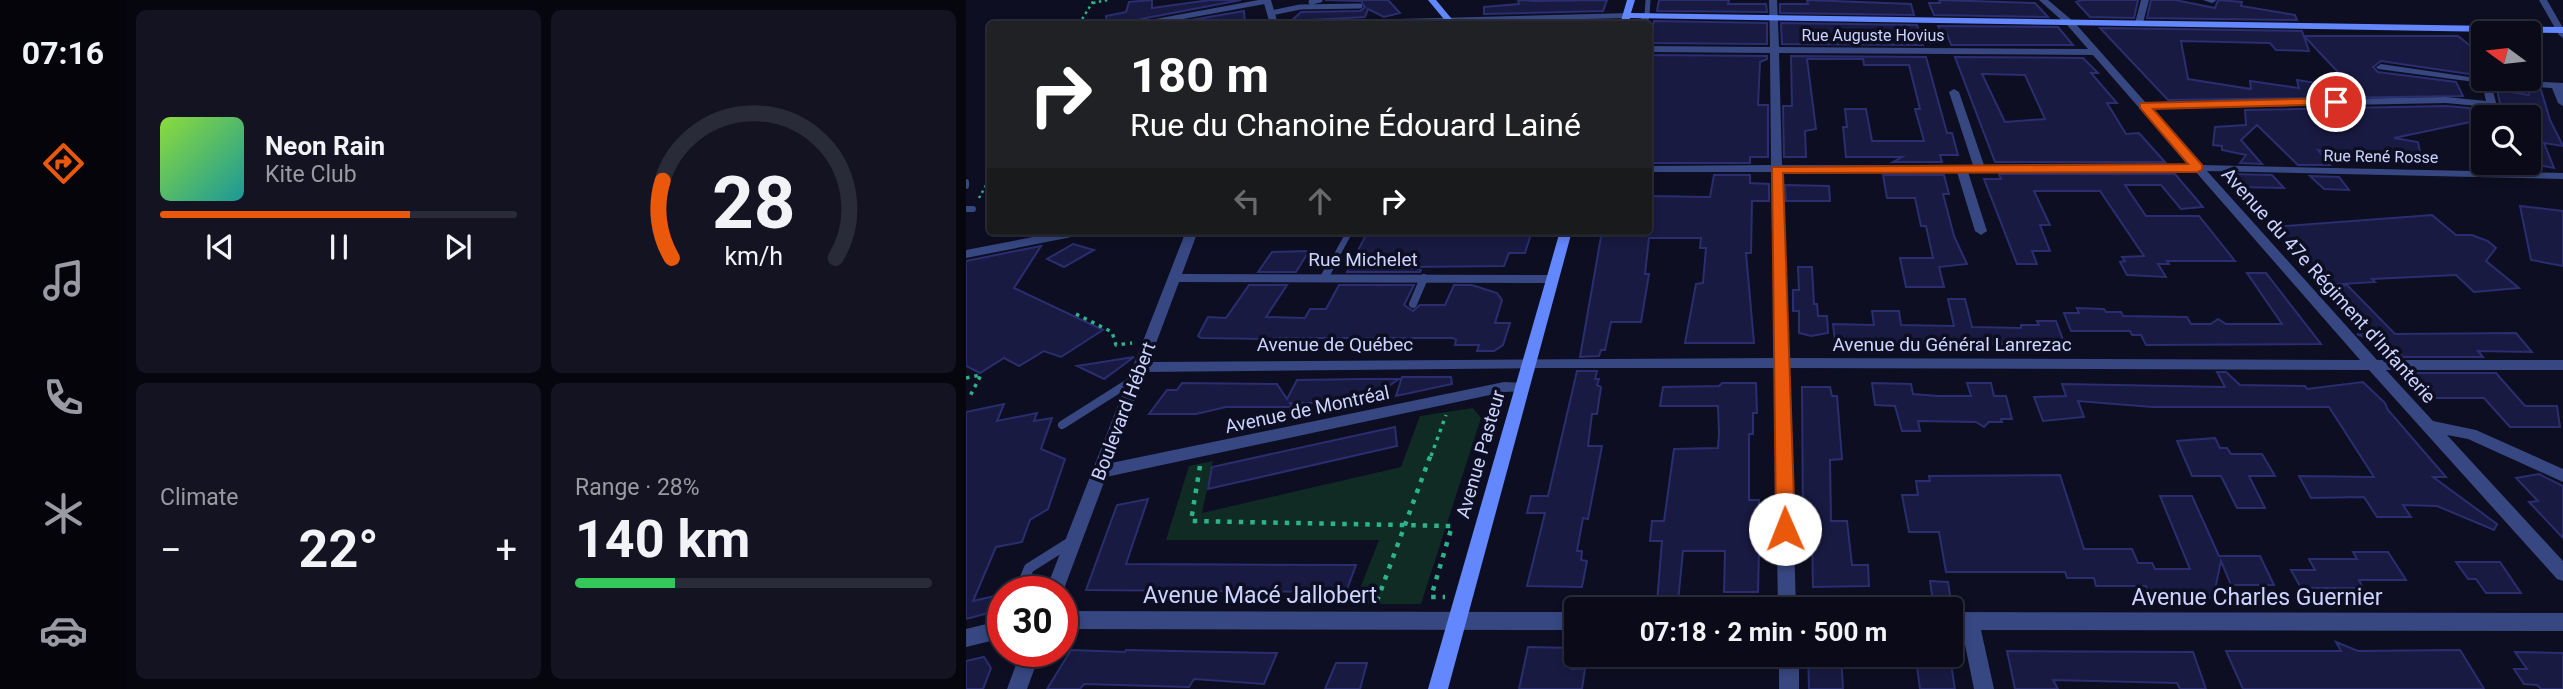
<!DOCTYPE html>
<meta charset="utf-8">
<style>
body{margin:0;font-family:Roboto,sans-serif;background:#131322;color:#f1f3f6;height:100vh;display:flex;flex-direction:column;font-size:26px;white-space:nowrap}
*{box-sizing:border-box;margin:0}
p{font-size:23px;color:#999aa2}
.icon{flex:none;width:38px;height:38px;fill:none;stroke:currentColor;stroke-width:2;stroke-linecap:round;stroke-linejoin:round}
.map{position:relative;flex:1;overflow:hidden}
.sheet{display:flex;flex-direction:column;gap:10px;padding:10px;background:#06060e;width:840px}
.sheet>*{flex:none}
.top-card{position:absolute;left:21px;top:21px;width:665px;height:214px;border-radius:7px;box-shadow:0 4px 10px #0003,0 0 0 2px #2a2b38;background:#202124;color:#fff;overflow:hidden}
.needle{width:46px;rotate:285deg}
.tools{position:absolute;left:1505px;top:21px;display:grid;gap:14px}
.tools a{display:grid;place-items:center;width:70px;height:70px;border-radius:7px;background:#0a0a19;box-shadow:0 4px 10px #0003,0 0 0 2px #2a2b38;font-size:35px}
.speed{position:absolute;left:21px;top:576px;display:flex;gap:14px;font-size:35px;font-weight:700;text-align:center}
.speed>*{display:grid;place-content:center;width:91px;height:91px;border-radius:50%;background:#0a0a19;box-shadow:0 4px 10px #0003,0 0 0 2px #2a2b38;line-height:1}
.speed .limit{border:10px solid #d22;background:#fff;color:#111}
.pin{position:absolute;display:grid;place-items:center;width:60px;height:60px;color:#fff;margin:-30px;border:4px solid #fff;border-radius:50%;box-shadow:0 2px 7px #0007}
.me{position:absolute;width:77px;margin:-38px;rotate:359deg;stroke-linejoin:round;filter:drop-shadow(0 0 5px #0008)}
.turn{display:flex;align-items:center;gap:24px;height:147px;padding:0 28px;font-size:32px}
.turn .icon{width:91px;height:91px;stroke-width:2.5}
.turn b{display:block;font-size:49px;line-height:60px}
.lanes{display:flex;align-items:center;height:66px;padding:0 28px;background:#0003;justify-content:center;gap:35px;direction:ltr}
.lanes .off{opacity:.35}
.big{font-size:52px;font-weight:700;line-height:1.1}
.sheet .tile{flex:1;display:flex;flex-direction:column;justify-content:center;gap:10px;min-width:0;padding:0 24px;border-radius:10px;background:#131322}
.sheet .dial{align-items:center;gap:0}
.dial svg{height:182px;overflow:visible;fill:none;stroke:#2a2b38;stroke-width:7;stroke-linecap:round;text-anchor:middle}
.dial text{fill:#f1f3f6;stroke:none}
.song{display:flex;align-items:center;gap:21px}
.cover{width:84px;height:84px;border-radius:10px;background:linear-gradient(135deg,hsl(90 70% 55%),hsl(180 70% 35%))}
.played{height:7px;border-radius:4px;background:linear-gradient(90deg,#ea580c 70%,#2a2b38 70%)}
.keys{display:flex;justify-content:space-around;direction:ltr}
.heat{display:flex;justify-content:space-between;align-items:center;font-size:38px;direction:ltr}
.charge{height:10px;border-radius:5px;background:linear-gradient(90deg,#34c759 28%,#2a2b38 0)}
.sheet .tiles{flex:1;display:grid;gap:10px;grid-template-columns:repeat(2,1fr)}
.trip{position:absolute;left:598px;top:597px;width:399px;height:70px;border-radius:7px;background:#0a0a19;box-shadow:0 4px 10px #0003,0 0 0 2px #2a2b38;font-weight:700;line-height:70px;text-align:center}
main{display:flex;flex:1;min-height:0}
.tab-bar{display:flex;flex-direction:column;width:126px;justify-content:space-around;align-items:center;background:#04040a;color:#999aa2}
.tab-bar .icon{width:49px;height:49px}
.tab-bar .on{color:#ea580c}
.tab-bar b{font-size:32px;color:#f1f3f6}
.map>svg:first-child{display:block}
.green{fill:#102b23}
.building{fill:#181a42;stroke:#2a2e6f;stroke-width:2;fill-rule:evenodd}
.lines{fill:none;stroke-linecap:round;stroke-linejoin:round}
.path-far2{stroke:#2bb489;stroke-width:2.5;stroke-dasharray:2.5 3.5;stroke-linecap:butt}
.path-far1{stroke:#2bb489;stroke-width:3.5;stroke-dasharray:3.5 5;stroke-linecap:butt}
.path{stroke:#2bb489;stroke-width:4.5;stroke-dasharray:4.5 7;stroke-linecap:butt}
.lane-far3{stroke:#374781;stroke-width:5}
.lane-far2{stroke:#374781;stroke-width:6}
.lane-far1{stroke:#374781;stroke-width:8}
.lane{stroke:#374781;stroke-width:10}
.street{fill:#374781;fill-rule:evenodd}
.secondary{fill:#6387ff;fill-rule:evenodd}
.route{fill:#ea580c;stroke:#983908;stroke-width:2}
.labels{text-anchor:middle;stroke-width:7;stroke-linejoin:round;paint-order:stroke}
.far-street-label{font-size:16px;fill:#ccd4ff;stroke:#0d0e21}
.street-label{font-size:19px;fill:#ccd4ff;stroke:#0d0e21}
.near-street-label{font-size:23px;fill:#ccd4ff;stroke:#0d0e21}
</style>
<main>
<nav class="tab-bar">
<b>07:16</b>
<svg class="icon on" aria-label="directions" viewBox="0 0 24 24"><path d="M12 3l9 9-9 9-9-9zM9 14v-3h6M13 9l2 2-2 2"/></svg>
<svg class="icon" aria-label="music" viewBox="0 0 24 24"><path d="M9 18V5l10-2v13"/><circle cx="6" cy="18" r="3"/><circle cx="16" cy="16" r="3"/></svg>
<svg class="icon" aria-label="phone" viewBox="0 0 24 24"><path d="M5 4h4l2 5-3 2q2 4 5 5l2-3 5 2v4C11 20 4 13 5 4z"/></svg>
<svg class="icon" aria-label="climate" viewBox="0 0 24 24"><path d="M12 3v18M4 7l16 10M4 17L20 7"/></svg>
<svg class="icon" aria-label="car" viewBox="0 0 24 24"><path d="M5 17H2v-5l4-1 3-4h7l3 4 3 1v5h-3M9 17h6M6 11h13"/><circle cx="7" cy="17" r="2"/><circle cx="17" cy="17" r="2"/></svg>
</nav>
<section class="sheet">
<div class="tiles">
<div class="tile">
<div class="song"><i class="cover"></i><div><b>Neon Rain</b><p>Kite Club</p></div></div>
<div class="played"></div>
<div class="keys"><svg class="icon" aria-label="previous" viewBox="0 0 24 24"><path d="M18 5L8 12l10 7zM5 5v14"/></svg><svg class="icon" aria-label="pause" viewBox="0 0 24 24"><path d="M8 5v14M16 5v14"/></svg><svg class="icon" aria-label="next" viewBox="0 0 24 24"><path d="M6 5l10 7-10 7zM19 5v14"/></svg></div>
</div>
<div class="tile dial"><svg viewBox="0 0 100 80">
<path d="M14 69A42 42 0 1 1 86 69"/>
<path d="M14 69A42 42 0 0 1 10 35" stroke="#ea580c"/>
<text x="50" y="56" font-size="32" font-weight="700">28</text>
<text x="50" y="72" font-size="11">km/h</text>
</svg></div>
<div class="tile"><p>Climate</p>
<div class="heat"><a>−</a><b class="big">22°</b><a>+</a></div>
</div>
<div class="tile"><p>Range · 28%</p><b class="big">140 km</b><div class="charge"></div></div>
</div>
</section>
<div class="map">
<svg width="1597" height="689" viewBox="0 0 1597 689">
<rect width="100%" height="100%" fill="#0d0e21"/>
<path class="green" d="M507,408L515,418L455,604H388L413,540H200L223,466L247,461L236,513L435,467L454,416Z"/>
<path class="building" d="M186,0V8L244,0H275L175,19L171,24H141L140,16L160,12L163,2Z
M359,0H422L434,13L418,17L402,9L399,17L325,21L335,12L394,11L399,7L395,1Z
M552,0L569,1L641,0L637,11L518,14V7L553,4Z
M693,0H763L762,4H800L801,12L691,11Z
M841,0L945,4L948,15L814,13V4H842Z
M973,0L1069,3L1082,17L968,15L963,3H974Z
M1116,0H1172L1168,18L1124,17L1110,2Z
M1185,0H1209L1249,8L1252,0L1276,2L1275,6L1329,15L1331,20L1181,18Z
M278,11L279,24H202Z
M688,21L801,23V44L683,43Z
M815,23L951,25L957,45L816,44Z
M972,26L1092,27L1107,45H985L981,34L977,36Z
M1134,28L1336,31L1343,51L1310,50L1304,43L1215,41L1222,79L1285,89L1284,81L1333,88L1331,80L1388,89L1338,36H1492L1517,56V76L1415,61L1407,67L1412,72L1490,82L1497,96L1202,100Z
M682,55L801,56V59L794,62L792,105H802V157H784V163H682Z
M825,56L960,57L981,133H986L992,155H974L976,162H927L936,157H880L877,127H881L879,109H900L906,141H958L949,109H954L943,65H898L897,59H841L850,129L839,131L840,157H818L817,106H826Z
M989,57L1117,58L1132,73H1125L1151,103H1141L1160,134L1173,133L1199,162H1029ZM1016,74L1059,75L1079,119L1039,122Z
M1563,89L1575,90L1584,120L1597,146L1578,143L1588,168L1563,163V117H1537L1531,90L1563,95Z
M1480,106L1503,108L1509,121L1428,138L1452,142L1456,161L1409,152V157L1400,156V159L1352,150L1364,165H1332L1291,125L1275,140L1296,164L1274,163L1280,155L1256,150V146L1247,145L1249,127L1280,125L1279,110Z
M1033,174H1209L1237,207L1215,209L1195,185H1159L1180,216H1233L1269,261H1201L1203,264H1192L1200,277L1161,275L1154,262L1159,261L1156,257L1178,256L1134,191H1068L1084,225H1074L1084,251H1066L1071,264H1051L1018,179H1035Z
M1265,174L1306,175L1318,188L1270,187L1262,179Z
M748,175H784V183L803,184V201H786L785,253H780L788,343H719L730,284L737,283L740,248H734L735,238H683L679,274H683L675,322H645L639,350H635L633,356L614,357L636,231H682V196L744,197Z
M917,175H978L983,194H977L988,236L1001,264L973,267L978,287H940L934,258H967L960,226H955L949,198H921Z
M1344,176L1373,177L1383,190L1358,189Z
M819,185L863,186L864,201H820Z
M1554,206L1597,211V266L1565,260Z
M1466,215L1490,235H1506L1522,241L1530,248L1520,261L1553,288L1508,292L1490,275L1406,279L1409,282L1362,285L1307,227Z
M402,231H566L559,253H543L538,266L445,267L455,270L454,272H381Z
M107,244L128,250L98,267L81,259Z
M75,246L48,288L137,330L95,357L78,351L53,366L38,358L14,373L0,366V261Z
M343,251L330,272H292L306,252Z
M832,267H846L848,304H851L852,316H861L862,333L845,336L833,333V311H827V290H833Z
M1281,273H1300L1355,344L1180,345L1175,335H1166L1164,331H1105L1098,313H1113L1111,308L1138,309L1140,312H1155L1157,316L1221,317L1225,324H1245L1252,319L1260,324H1316Z
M1380,284L1429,334L1550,333L1566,352L1512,351L1517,357H1437L1433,352L1391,334H1407L1370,294Z
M283,285H321L300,317L339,318L344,309H360L373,285H448L438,305L447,311L454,305H479L488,285H506L531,293L536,300L529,323H544L537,345L528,351H511L513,345H489L490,340L487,338H308L303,344L298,339L235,338L232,336L242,317L260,318Z
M982,299H999L1006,327L1055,328V325H1073L1071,321H1090L1099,345L869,342L867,324L908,325L906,311H933L935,325L988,326Z
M168,357L138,379L111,366Z
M611,371H631L629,379H633L631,385L635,387L631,414H626L622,446H636L622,519L617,518L611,551H616L615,560L621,561L616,587L561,586L579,513H561L565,496H582Z
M1251,372H1260L1274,385L1339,386L1341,389L1397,382L1419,403L1422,410L1480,477H1467L1531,524L1528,530L1471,506L1437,505L1445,517H1411L1398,497L1345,498L1333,476L1408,477L1363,407H1187L1112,401L1118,417L1077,421L1068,397L1100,396L1096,384L1259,387Z
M1449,373H1530L1559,406H1591L1594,427H1544L1518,398H1467Z
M436,377H485L486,384L430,396Z
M399,379H433L402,400L373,399L360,411L356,403H324L326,407H260L230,414H183L201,390H211L216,383L311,384L321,399L331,380Z
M756,383H790L791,413H787V434H783V500H793V506H798L800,551H793L792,592H758L759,551H717L712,602H691L696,541H684L686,521H698L708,449L752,448L753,433L752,406H694L697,387L753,386Z
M906,383L945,384L947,394L972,396H1005L1001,383H1025L1028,396H1040L1046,419H1035L1036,422H1023L1018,427L1010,422L952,421L954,431H936L929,406L909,405Z
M836,387H864L866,396H871L876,459L864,460L865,521H881L886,565H902L903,586L847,587L846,532H842V523H837Z
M38,404L31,421L71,413L68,421L86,418L75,449L99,459L82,509L64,520L56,542L30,547L7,601L37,594V609L0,619V412Z
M429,427L431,446L242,489L246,467Z
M1249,438L1254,448H1261L1265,454H1296L1309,476H1283L1299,508H1271L1255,476H1226L1211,441Z
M1573,474L1597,486V538L1563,502L1572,501L1550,478Z
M1094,475L1118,549H1166L1172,563H1186L1189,569H1224L1194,496H1226L1253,556H1294L1308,585H1265L1255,561L1247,599L1237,595L1182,591L1180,586H1130L1128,578H1101L1099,572H980L973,532H943L936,495H952L950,481H964L963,476Z
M182,499L160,564L390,565L380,592L120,590L151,505Z
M1387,552H1422L1440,580H1393L1397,588H1335L1325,570H1349L1343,559H1391Z
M1490,562H1534L1555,593H1520L1510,579H1502Z
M964,581L982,582L985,601H967Z
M1370,642L1392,651L1494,650L1518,689H1277L1260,651H1375Z
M562,647L605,648L604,655H608L606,669H619L616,689H553Z
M105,650L159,652L160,650L311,653L298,684L228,679L223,687L118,684L114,689H81Z
M1041,651L1227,652L1240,689H1214L1211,683L1087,680L1092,689H1049Z
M1549,652L1597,653V689H1575L1571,685L1558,684L1548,669H1561Z
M842,654H875L877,689H843Z
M18,657L25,668L17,689H0V661Z
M984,658L989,689H954L950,659Z
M370,663H401L394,689H359Z"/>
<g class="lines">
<path class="path-far2" d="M127,3L142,0
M113,24L128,0
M13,198L24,178"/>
<path class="path-far1" d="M110,314L146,332L150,345L166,343
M0,378L15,375L4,396
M465,456L480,415"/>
<path class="path" d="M234,466L225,521L486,526L465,597H479
M411,601L465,454"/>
<path class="lane-far3" d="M345,2L354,0
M305,13L334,7L394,6
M681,15L682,0
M176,24L301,1"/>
<path class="lane-far2" d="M0,182V186
M0,209H7
M363,269L384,231"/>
<path class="lane-far1" d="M358,278L364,267
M447,304L458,278
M96,425L167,380"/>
<path class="lane" d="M53,592L63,568L106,541"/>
<path class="street" d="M297,0H305L312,24H304Z
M803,0H811L813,47L1122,49L1102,26L1073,0H1082L1108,22L1180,103L1480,97L1520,101L1516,83L1412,69L1410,67L1415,64L1517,79L1597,83V106L1592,103L1586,88L1525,84L1534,117H1524L1522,107L1480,103L1185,109L1235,165L1597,173V179L1241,171L1411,360H1597V370H1420L1467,421L1510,430L1597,469V482L1502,439L1481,435L1597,561V581L1591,579L1403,370L823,368L830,609H812L808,368H575L179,372L145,463L538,382L561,383L563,387L561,391L538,392L140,477L96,594V592H79L220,231H232L216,274L587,275L593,279L587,283L213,282L183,362L808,358L805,172H682V166L805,165L804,53L682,52V46L804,47ZM813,53L1127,55L1223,165H1018L993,92L988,89L983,92L1007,165H816ZM1229,171L1394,360L822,358L816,172H991L1009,231L1015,235L1021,231L1002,172Z
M1175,0H1183L1177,23L1173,26L1169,23Z
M1237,0H1249L1250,1L1246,3Z
M1573,0H1581L1597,28V38L1593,35Z
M681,12L685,15L680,24H672L678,13Z
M664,13V17L661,18L422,24H348L352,21Z
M98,231H122L116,235L0,258V250Z
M96,611L611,612V630L96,629Z
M985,612L1597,613V631L1015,630L1028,689H1008L996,630H985Z
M37,620V638L0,647V629Z
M55,651H75L61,689H41Z
M813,654H833V689H813Z"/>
<path class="secondary" d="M462,0H470L490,24H482Z
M661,0H669L665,13L1597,27V33L664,18L662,24H654Z
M594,231H606L482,689H462Z"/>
</g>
<path class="route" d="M1370,98L1374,99V104L1187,109L1236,165V170L1232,172L817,173L829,529L826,535H812L810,529L806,167L1222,164L1174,108V103Z"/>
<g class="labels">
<g class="far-street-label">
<text x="907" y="41">Rue Auguste Hovius</text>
<text transform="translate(1415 156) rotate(1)" y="6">Rue René Rosse</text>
</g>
<g class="street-label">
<text x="397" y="266">Rue Michelet</text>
<text transform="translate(1363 285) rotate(48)" y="7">Avenue du 47e Régiment d'Infanterie</text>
<text x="369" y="351">Avenue de Québec</text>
<text x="986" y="351">Avenue du Général Lanrezac</text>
<text transform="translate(341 409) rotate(-12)" y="7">Avenue de Montréal</text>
<text transform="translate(157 411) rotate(-69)" y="7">Boulevard Hébert</text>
<text transform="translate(514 454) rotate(-74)" y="7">Avenue Pasteur</text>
</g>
<g class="near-street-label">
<text x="294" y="603">Avenue Macé Jallobert</text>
<text x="1291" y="605">Avenue Charles Guernier</text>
</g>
</g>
</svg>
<div class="tools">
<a><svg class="needle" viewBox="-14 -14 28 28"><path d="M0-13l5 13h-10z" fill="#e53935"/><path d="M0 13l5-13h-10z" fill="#999aa2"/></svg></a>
<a><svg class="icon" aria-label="search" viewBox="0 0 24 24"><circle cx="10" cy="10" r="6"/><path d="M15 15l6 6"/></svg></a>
</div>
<div class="speed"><div class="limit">30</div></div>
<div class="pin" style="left:1370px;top:102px;background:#d93025"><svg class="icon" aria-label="arrive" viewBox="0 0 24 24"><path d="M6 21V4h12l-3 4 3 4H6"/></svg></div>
<svg class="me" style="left:819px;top:529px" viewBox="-20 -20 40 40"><circle r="19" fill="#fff"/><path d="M0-13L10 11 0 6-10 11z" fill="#ea580c"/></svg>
<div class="trip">07:18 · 2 min · 500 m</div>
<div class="top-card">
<div class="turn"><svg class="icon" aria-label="right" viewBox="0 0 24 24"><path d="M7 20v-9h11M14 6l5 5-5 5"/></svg><div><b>180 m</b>Rue du Chanoine Édouard Lainé</div></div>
<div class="lanes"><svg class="icon off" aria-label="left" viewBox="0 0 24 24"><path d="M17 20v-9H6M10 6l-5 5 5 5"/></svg><svg class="icon off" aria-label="ahead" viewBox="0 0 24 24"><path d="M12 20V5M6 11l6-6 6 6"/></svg><svg class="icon" aria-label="right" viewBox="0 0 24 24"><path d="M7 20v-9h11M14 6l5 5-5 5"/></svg></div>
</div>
</div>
</main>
